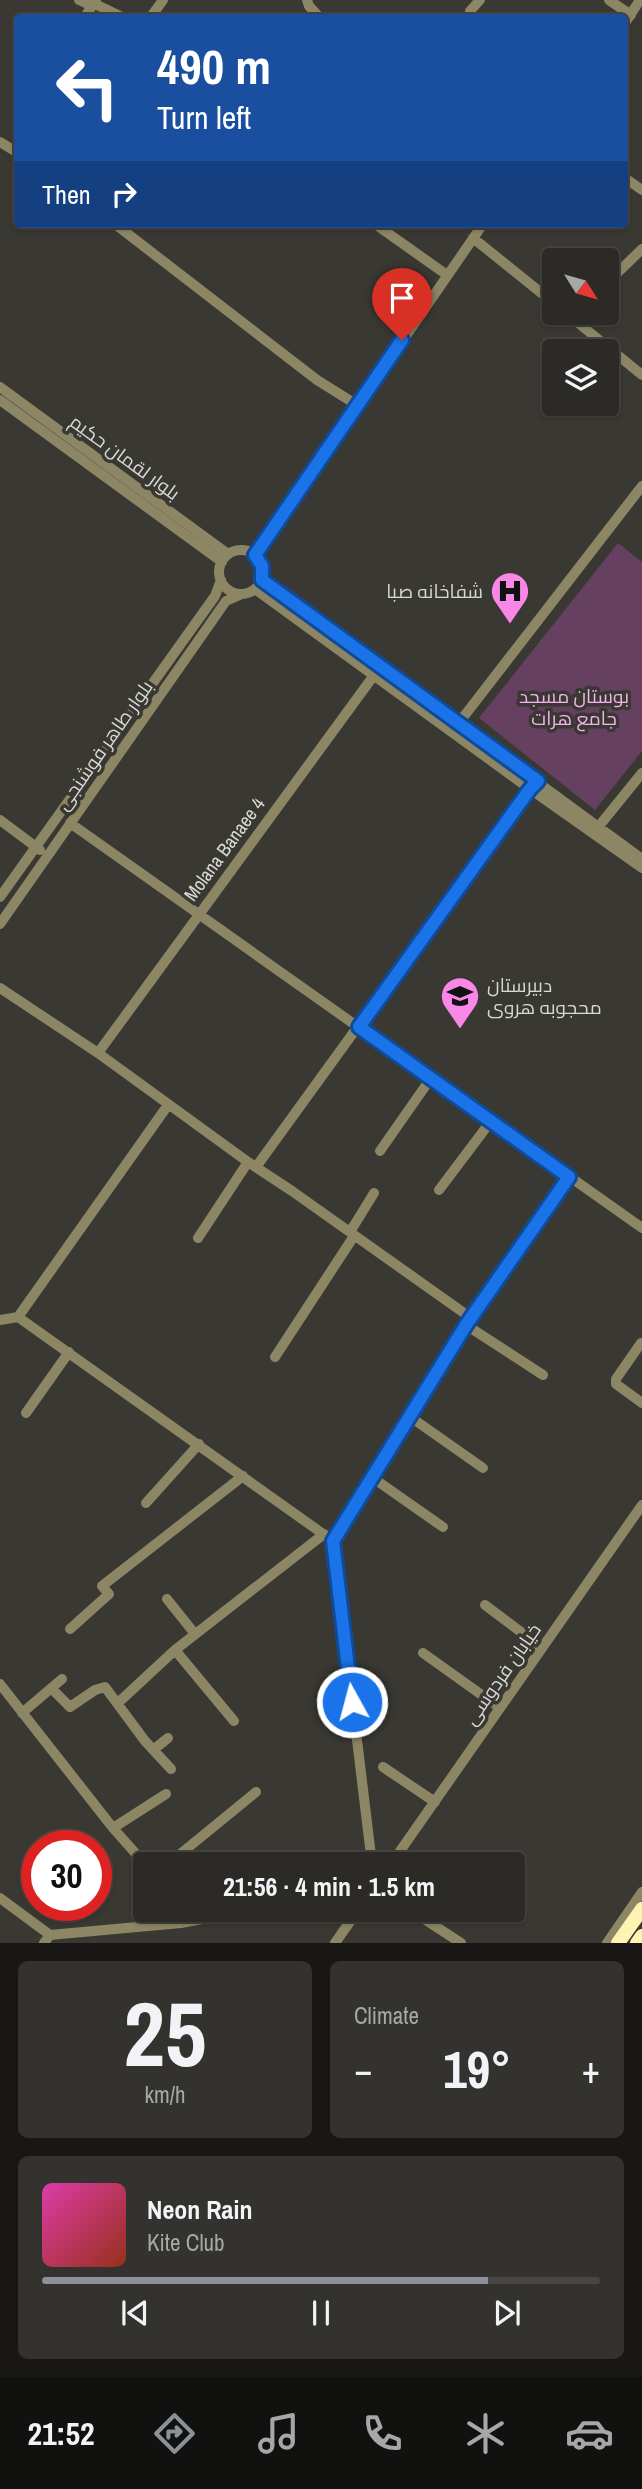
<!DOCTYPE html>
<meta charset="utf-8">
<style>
body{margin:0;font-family:"Archivo Narrow",Cairo,sans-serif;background:#33322e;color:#f1f3f6;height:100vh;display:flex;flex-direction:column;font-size:26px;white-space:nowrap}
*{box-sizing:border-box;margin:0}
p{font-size:23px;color:#a6a7a7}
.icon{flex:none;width:38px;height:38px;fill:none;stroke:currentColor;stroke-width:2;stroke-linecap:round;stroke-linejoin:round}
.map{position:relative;height:1943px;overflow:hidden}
.panel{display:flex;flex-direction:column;gap:18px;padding:18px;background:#181715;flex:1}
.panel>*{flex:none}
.top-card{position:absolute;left:14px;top:14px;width:614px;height:214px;border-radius:7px;box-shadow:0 2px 5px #0004,0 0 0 2px #474643;background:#1a4fa0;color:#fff;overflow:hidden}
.needle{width:46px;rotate:127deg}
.fabs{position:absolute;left:542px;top:248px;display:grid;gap:14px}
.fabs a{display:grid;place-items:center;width:77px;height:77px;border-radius:7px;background:#2b2a26;box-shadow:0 2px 5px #0004,0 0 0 2px #474643;font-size:35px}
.speed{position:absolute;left:21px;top:1830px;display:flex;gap:14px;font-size:35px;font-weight:700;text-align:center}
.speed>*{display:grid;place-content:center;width:91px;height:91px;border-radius:50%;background:#2b2a26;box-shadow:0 2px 5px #0004,0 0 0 2px #474643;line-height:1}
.speed .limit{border:10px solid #d22;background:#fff;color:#111}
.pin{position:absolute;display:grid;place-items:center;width:60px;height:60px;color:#fff;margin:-72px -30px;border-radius:50% 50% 50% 0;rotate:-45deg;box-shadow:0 0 7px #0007}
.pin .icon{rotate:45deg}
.me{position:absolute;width:77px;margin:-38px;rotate:353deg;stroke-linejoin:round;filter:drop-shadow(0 0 5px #0008)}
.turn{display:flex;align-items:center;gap:24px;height:147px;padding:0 28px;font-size:32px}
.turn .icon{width:91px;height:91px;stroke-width:2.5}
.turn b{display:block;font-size:49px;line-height:60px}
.then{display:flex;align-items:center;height:66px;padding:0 28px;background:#0003;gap:14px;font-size:26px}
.big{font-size:52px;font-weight:700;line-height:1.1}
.panel .widget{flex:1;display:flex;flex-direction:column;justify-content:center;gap:10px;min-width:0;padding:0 24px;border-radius:10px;background:#33322e}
.panel .dial{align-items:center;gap:0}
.dial b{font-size:91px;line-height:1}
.song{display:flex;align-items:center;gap:21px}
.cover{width:84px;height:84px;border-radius:10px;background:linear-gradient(135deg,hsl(320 70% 55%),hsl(10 70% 35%))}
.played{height:7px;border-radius:4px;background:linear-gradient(90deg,#8c9099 80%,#474643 80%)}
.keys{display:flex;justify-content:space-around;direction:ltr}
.heat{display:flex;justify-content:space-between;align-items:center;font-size:38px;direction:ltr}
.panel .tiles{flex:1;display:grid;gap:18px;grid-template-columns:1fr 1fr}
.widget:last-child{grid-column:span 2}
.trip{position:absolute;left:133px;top:1852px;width:392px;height:70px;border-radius:7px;background:#2b2a26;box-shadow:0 2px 5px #0004,0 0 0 2px #474643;font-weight:700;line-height:70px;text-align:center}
.tab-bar{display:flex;height:112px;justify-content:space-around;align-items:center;background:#11110f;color:#a6a7a7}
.tab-bar .icon{width:49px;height:49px}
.tab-bar .selected{color:#8c9099}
.tab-bar b{font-size:32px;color:#f1f3f6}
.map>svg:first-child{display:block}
.green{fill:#664060}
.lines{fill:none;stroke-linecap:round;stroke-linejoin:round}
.minor{stroke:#8c8665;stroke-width:10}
.highway{stroke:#fef3b0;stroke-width:14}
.route-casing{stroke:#114b97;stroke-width:18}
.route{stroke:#1a73e8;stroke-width:12}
.labels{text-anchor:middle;stroke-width:7;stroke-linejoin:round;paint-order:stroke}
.street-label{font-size:19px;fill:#d8d8d4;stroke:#393832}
.poi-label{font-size:19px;fill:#d8d8d4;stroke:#393832;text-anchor:end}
.park-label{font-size:19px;fill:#f7b1eb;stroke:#393832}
</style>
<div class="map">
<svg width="642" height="1943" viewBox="0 0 642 1943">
<rect width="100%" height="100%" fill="#393832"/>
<path class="green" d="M618,543L642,562V751L595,810L479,718Z"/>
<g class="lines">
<path class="minor" d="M79,0L88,4L93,3L124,18
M307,0L309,6L320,18
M609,0L631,15
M470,11L480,0
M84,18L96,0
M150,18L163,0
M625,23L640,0
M0,142L18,153
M625,178L642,190
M115,224L317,380L357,405
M375,224L447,275
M473,238L555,304
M607,283L642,249
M566,313L642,375
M0,387L228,554
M0,400L222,562
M219 572a22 22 0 1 1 44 0a22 22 0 1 1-44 0Z
M255,555L483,224
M262,580L642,859
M255,589L530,789L642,868
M458,724L642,486
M0,820L40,850
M70,823L642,1228
M595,831L642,773
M0,897L215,596L221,580
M0,924L226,601L242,594
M0,988L98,1053L248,1162L292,1191L471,1318
M98,1053L380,667
M380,1151L431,1078
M256,1167L530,789L538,781
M439,1190L491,1121
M350,1232L374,1193
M198,1238L248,1162
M18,1317L168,1105
M0,1320L18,1317L333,1541
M466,1325L543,1375
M641,1343L616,1379V1384L642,1403
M275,1357L354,1236
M26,1413L69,1352
M409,1416L483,1468
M373,1478L443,1527
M146,1503L199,1444
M167,1599L195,1634
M485,1605L542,1648
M70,1629L109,1594L102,1586L243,1476
M175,1650L234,1721
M423,1653L500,1708
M0,1684L113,1828L145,1864
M52,1689L70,1707L95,1690L105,1687L145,1741L171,1769
M119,1702L175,1650L324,1534
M22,1713L62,1679
M153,1750L168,1738
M383,1767L435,1802
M113,1828L166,1794
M168,1864L256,1792
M372,1864L333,1541L466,1325L569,1177
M391,1864L642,1505
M0,1898L50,1935
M174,1909L181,1923
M409,1909L461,1943
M44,1943L50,1935L181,1923L255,1909
M335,1943L359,1909
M607,1943L642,1892"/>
<path class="highway" d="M618,1943L642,1909
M637,1943L642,1936"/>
</g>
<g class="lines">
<g class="route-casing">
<path id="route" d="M352,1702L333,1541L466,1325L569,1177L359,1027L530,789L538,781L262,580V566L255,555L402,340"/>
</g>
<use href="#route" class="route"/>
</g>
<defs>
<g id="hospital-pin" transform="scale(2.0125)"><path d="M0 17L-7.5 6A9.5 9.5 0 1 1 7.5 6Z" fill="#f987e8" stroke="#393832"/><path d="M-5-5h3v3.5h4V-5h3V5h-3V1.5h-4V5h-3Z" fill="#111"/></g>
<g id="school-pin" transform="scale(2.0125)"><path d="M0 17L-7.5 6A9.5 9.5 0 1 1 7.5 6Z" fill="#f987e8" stroke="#393832"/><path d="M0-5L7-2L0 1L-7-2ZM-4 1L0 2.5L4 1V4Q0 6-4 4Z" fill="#111"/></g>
</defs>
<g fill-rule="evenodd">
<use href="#hospital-pin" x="510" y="591"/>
<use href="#school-pin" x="460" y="996"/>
</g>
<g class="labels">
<g class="street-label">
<text transform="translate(125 457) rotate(36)" y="7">بلوار لقمان حکیم</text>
<text transform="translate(104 745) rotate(-55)" y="7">بلوار طاهر فوشنجی</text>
<text transform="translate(224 849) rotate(-54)" y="7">Molana Banaee 4</text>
<text transform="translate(502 1674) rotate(-55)" y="7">خیابان فردوسی</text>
</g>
<g class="poi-label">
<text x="483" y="598">شفاخانه صبا</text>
<text x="487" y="992" text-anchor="start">دبیرستان<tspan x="487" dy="22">محجوبه هروی</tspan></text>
</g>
<g class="park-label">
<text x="574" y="703">بوستان مسجد<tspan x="574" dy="22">جامع هرات</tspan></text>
</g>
</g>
</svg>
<div class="fabs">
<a><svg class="needle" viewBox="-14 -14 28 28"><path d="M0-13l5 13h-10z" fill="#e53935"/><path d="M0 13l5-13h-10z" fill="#a6a7a7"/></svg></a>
<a><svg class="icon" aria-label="layers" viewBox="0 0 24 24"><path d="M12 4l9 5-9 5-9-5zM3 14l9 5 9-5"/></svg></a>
</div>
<div class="speed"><div class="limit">30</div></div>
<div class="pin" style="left:402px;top:340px;background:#d93025"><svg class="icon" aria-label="arrive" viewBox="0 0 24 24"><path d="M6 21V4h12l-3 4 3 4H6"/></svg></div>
<svg class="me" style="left:352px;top:1702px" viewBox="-20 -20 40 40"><circle r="17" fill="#1a73e8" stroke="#fff" stroke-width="3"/><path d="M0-11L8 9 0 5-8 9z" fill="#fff"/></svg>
<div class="trip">21:56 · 4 min · 1.5 km</div>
<div class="top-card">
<div class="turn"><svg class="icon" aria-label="left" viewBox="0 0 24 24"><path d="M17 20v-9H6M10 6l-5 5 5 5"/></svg><div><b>490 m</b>Turn left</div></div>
<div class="then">Then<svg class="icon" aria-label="right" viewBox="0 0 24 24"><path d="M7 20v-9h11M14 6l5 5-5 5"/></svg></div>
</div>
</div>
<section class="panel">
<div class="tiles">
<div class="widget dial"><b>25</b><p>km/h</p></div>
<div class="widget"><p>Climate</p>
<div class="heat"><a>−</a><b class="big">19°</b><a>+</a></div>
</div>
<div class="widget">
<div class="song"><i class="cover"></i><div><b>Neon Rain</b><p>Kite Club</p></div></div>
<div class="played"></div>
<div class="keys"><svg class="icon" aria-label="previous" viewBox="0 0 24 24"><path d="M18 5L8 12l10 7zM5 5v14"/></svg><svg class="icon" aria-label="pause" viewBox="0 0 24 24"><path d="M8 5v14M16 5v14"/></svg><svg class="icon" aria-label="next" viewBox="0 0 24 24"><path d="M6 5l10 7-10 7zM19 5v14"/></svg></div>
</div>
</div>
</section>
<nav class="tab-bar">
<b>21:52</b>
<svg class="icon selected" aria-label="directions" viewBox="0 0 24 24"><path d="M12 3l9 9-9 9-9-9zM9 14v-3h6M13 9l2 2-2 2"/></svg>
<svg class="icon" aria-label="music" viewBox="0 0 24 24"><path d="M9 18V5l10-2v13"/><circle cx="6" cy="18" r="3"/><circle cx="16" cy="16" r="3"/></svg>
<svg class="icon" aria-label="phone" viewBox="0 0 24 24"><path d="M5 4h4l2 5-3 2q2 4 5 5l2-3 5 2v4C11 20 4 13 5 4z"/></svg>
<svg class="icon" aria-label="climate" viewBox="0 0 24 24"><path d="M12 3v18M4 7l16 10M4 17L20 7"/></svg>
<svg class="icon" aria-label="car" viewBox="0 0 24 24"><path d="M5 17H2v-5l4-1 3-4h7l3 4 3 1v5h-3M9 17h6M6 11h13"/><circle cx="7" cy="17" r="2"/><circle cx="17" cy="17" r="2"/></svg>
</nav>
